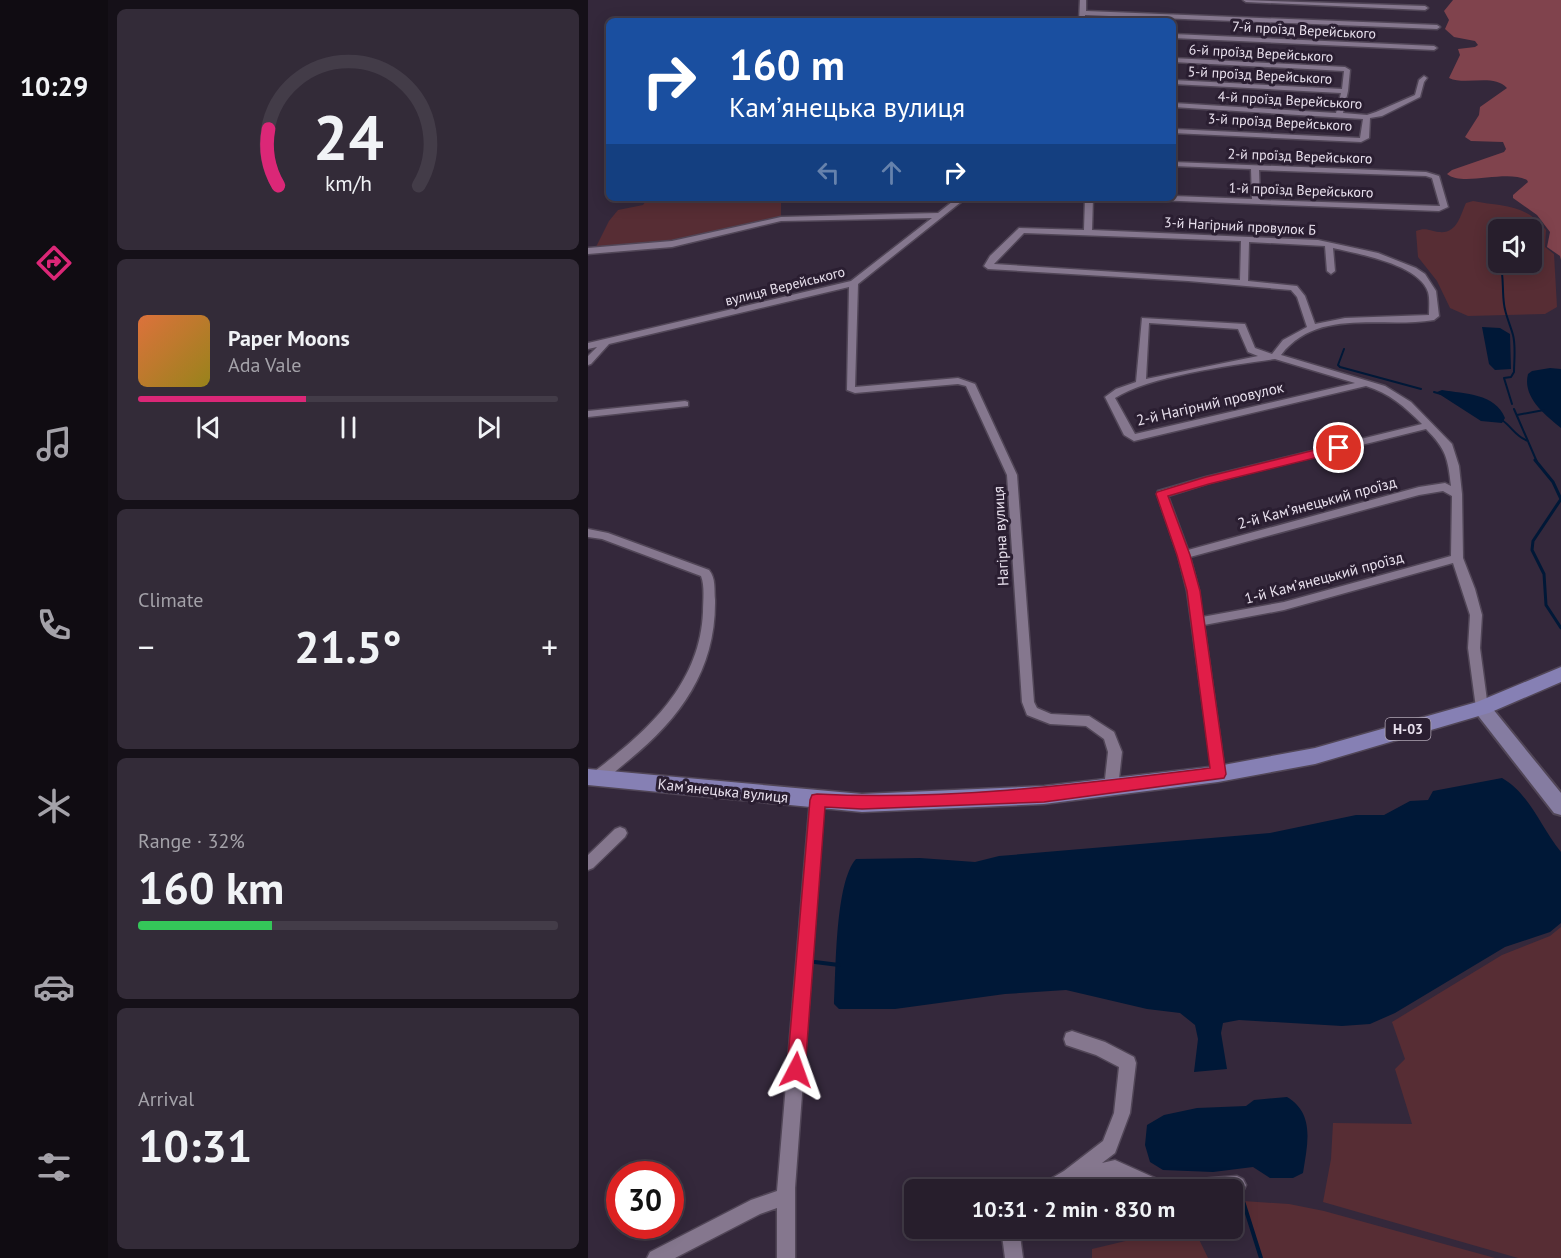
<!DOCTYPE html>
<meta charset="utf-8">
<style>
body{margin:0;font-family:"PT Sans",sans-serif;background:#332b38;color:#f1f3f6;height:100vh;display:flex;flex-direction:column;font-size:22px;white-space:nowrap}
*{box-sizing:border-box;margin:0}
p{font-size:20px;color:#a4a2a9}
.icon{flex:none;width:33px;height:33px;fill:none;stroke:currentColor;stroke-width:2;stroke-linecap:round;stroke-linejoin:round}
.map{position:relative;flex:1;overflow:hidden}
.panel{display:flex;flex-direction:column;gap:9px;padding:9px;background:#151018;width:480px}
.panel>*{flex:none}
.hud{position:absolute;left:18px;top:18px;width:570px;height:183px;border-radius:9px;box-shadow:0 3px 15px #0003,0 0 0 2px #433c48;background:#1a4fa0;color:#fff;overflow:hidden}
.controls{position:absolute;left:900px;top:219px;display:grid;gap:12px}
.controls a{display:grid;place-items:center;width:54px;height:54px;border-radius:9px;background:#271e2c;box-shadow:0 3px 15px #0003,0 0 0 2px #433c48;font-size:30px}
.speed{position:absolute;left:18px;top:1161px;display:flex;gap:12px;font-size:30px;font-weight:700;text-align:center}
.speed>*{display:grid;place-content:center;width:78px;height:78px;border-radius:50%;background:#271e2c;box-shadow:0 3px 15px #0003,0 0 0 2px #433c48;line-height:1}
.speed .limit{border:9px solid #d22;background:#fff;color:#111}
.pin{position:absolute;display:grid;place-items:center;width:51px;height:51px;color:#fff;margin:-26px;border:3px solid #fff;border-radius:50%;box-shadow:0 2px 6px #0007}
.me{position:absolute;width:66px;margin:-33px;rotate:4deg;stroke-linejoin:round;filter:drop-shadow(0 0 4px #0008)}
.turn{display:flex;align-items:center;gap:21px;height:126px;padding:0 24px;font-size:27px}
.turn .icon{width:78px;height:78px;stroke-width:2.5}
.turn b{display:block;font-size:42px;line-height:51px}
.lanes{display:flex;align-items:center;height:57px;padding:0 24px;background:#0003;justify-content:center;gap:30px;direction:ltr}
.lanes .off{opacity:.35}
.big{font-size:45px;font-weight:800;line-height:1.1}
.panel .tile{flex:1;display:flex;flex-direction:column;justify-content:center;gap:9px;min-width:0;padding:0 21px;border-radius:9px;background:#332b38}
.panel .dial{align-items:center;gap:0}
.dial svg{height:156px;overflow:visible;fill:none;stroke:#433c48;stroke-width:7;stroke-linecap:round;text-anchor:middle}
.dial text{fill:#f1f3f6;stroke:none}
.song{display:flex;align-items:center;gap:18px}
.cover{width:72px;height:72px;border-radius:9px;background:linear-gradient(135deg,hsl(20 70% 55%),hsl(50 70% 35%))}
.played{height:6px;border-radius:3px;background:linear-gradient(90deg,#db2777 40%,#433c48 40%)}
.keys{display:flex;justify-content:space-around;direction:ltr}
.heat{display:flex;justify-content:space-between;align-items:center;font-size:33px;direction:ltr}
.charge{height:9px;border-radius:4px;background:linear-gradient(90deg,#34c759 32%,#433c48 0)}
.trip{position:absolute;left:316px;top:1179px;width:339px;height:60px;border-radius:9px;background:#271e2c;box-shadow:0 3px 15px #0003,0 0 0 2px #433c48;font-weight:800;line-height:60px;text-align:center}
main{display:flex;flex:1;min-height:0}
.menu{display:flex;flex-direction:column;width:108px;justify-content:space-around;align-items:center;background:#100c12;color:#a4a2a9}
.menu .icon{width:42px;height:42px}
.menu .current{color:#db2777}
.menu b{font-size:27px;color:#f1f3f6}
.map>svg:first-child{display:block}
.green{fill:#572d34;fill-rule:evenodd}
.forest{fill:#80434d}
.water{fill:#001837}
.lines{fill:none;stroke-linecap:round;stroke-linejoin:round}
.stream-far2{stroke:#001837;stroke-width:2}
.stream-far1{stroke:#001837;stroke-width:3}
.stream{stroke:#001837;stroke-width:4}
.street-casing{stroke:#514657;stroke-width:3}
.secondary-casing{stroke:#514657;stroke-width:4}
.primary-casing{stroke:#514657;stroke-width:3}
.street{fill:#85778e;fill-rule:evenodd}
.secondary{fill:#857ca1;fill-rule:evenodd}
.primary{fill:#8680b4;fill-rule:evenodd}
.route{fill:#e11d48;stroke:#92132f;stroke-width:1.5}
.labels{text-anchor:middle;stroke-width:6;stroke-linejoin:round;paint-order:stroke}
.far-street-label{font-size:14px;fill:#e9e1ee;stroke:#2a1e31}
.shield{fill:#2a1e31;stroke:#b0a6b5;stroke-width:1.5}
.shield-label{font-size:14px;font-weight:bold;fill:#e9e1ee}
.street-label{font-size:15px;fill:#e9e1ee;stroke:#2a1e31}
</style>
<main>
<nav class="menu">
<b>10:29</b>
<svg class="icon current" aria-label="directions" viewBox="0 0 24 24"><path d="M12 3l9 9-9 9-9-9zM9 14v-3h6M13 9l2 2-2 2"/></svg>
<svg class="icon" aria-label="music" viewBox="0 0 24 24"><path d="M9 18V5l10-2v13"/><circle cx="6" cy="18" r="3"/><circle cx="16" cy="16" r="3"/></svg>
<svg class="icon" aria-label="phone" viewBox="0 0 24 24"><path d="M5 4h4l2 5-3 2q2 4 5 5l2-3 5 2v4C11 20 4 13 5 4z"/></svg>
<svg class="icon" aria-label="climate" viewBox="0 0 24 24"><path d="M12 3v18M4 7l16 10M4 17L20 7"/></svg>
<svg class="icon" aria-label="car" viewBox="0 0 24 24"><path d="M5 17H2v-5l4-1 3-4h7l3 4 3 1v5h-3M9 17h6M6 11h13"/><circle cx="7" cy="17" r="2"/><circle cx="17" cy="17" r="2"/></svg>
<svg class="icon" aria-label="filters" viewBox="0 0 24 24"><path d="M4 7h16M4 17h16"/><circle cx="9" cy="7" r="2"/><circle cx="15" cy="17" r="2"/></svg>
</nav>
<section class="panel">
<div class="tile dial"><svg viewBox="0 0 100 80">
<path d="M14 69A42 42 0 1 1 86 69"/>
<path d="M14 69A42 42 0 0 1 9 40" stroke="#db2777"/>
<text x="50" y="56" font-size="32" font-weight="700">24</text>
<text x="50" y="72" font-size="11">km/h</text>
</svg></div>
<div class="tile">
<div class="song"><i class="cover"></i><div><b>Paper Moons</b><p>Ada Vale</p></div></div>
<div class="played"></div>
<div class="keys"><svg class="icon" aria-label="previous" viewBox="0 0 24 24"><path d="M18 5L8 12l10 7zM5 5v14"/></svg><svg class="icon" aria-label="pause" viewBox="0 0 24 24"><path d="M8 5v14M16 5v14"/></svg><svg class="icon" aria-label="next" viewBox="0 0 24 24"><path d="M6 5l10 7-10 7zM19 5v14"/></svg></div>
</div>
<div class="tile"><p>Climate</p>
<div class="heat"><a>−</a><b class="big">21.5°</b><a>+</a></div>
</div>
<div class="tile"><p>Range · 32%</p><b class="big">160 km</b><div class="charge"></div></div>
<div class="tile"><p>Arrival</p><b class="big">10:31</b></div>
</section>
<div class="map">
<svg width="973" height="1258" viewBox="0 0 973 1258">
<rect width="100%" height="100%" fill="#34283b"/>
<path class="green" d="M60,198H193V219L107,240L6,251L21,221L30,210L55,205Z
M885,201C914,207 937,203 958,230L957,247L966,254L969,307L957,314L880,316L862,308L849,281L830,257L828,231C838,227 841,231 851,232C869,234 872,216 878,203ZM910,230H944V262H910Z
M973,927V1258H930L735,1202L743,1159L745,1123L824,1124L807,1069L817,1059L804,1022L914,955L962,936Z
M655,1201L701,1204L736,1211L907,1258H673Z
M592,1228L606,1229L620,1258H504V1249Z"/>
<path class="forest" d="M865,0H973V260L972,256L959,247L962,232L949,215L925,198V195L940,182L939,180C918,169 875,187 859,174L864,170L916,152L918,149L915,142L883,141L877,137L891,115L892,107L919,88C905,73 878,86 861,78L872,55L870,49L887,47L890,45L887,41L866,37L857,29L861,20L856,11Z"/>
<path class="water" d="M894,327L912,328L922,334L923,369L907,370L901,364Z
M962,368L973,369V428C957,415 934,397 940,374L944,371Z
M854,390C877,394 907,393 917,418L914,423L893,421L851,394L849,392Z
M914,778C942,794 953,828 973,852V923L962,932L917,947L807,1013L782,1024L754,1026L651,1020L635,1023L633,1033L639,1069L606,1072L610,1039L607,1025L592,1013L559,1009L478,990L417,994L307,1009H251L246,1004C248,971 247,882 268,859L332,858L387,862L411,856L682,833L768,815H796L822,801L840,800L845,791Z
M699,1097C728,1114 719,1146 715,1173L705,1178H682L665,1167L625,1172L575,1170L562,1162L557,1145L559,1125L576,1115L609,1108L658,1106L666,1100Z"/>
<g class="lines">
<path class="stream-far2" d="M909,251L910,256
M912,262C916,276 914,289 916,304C917,314 922,324 925,335C928,346 926,361 926,372L923,377L916,378L924,404
M756,349L750,365L752,367L833,389
M846,392L853,394
M926,409L949,462
M929,415L956,410
M914,420C924,427 928,437 940,441"/>
<path class="stream-far1" d="M947,460L965,482L973,499L945,541L944,550L956,574L958,605L973,628"/>
<path class="stream" d="M227,962L251,965
M655,1201L673,1258"/>
<g class="street-casing">
<path id="street" d="M492,0H498V11L849,25L852,27L849,29L497,15V21H491Z
M655,0L837,6L840,8L837,10L658,2Z
M585,34L846,46L849,48L846,50L585,38Z
M585,58L757,67L762,70L760,91L755,113L779,115L788,112L827,95L831,80L836,76L839,78L836,82L832,97L794,116L782,118L781,138L773,142L585,133V129L772,138L775,119L585,107V103L748,113L753,93L585,84V80L754,89L756,71L585,62Z
M585,162L838,172L851,176L860,207L851,211L565,200L564,198H585V196L664,199L663,169L585,166ZM671,170L838,176L844,178L852,206L672,200Z
M369,198H378L270,284L267,387L370,378L387,384L429,475L446,702L449,708L463,714L501,716L526,732L534,752L530,788L528,792L523,794L518,792L516,788L520,752L516,739L498,726L462,724L439,715L434,702L419,475L378,386L370,384L267,393L259,390L261,287L21,344L3,364L0,365V356L9,347L0,349V343L263,281L344,218L193,221L84,247L0,254V248L84,241L193,217L350,213Z
M497,198H505L504,230L730,240L790,253L828,268L837,274L848,291L851,316L846,320C795,329 730,307 693,355L797,386L823,402L864,444L871,466L874,494L875,558L887,589L894,615L892,648L900,708L899,712H889L888,708L880,648L882,615L865,563L696,610L616,625L637,774L635,778L630,780L625,778L599,591L590,555L569,494L570,491L618,477L834,424C817,407 801,393 778,386L546,441L536,435L517,397L528,389L548,382L554,318L657,324L667,348L684,354L695,340L719,327L709,297L703,290L600,281L400,269L396,266L402,256L431,228L496,230ZM436,233L653,241L652,280L406,264ZM661,242L737,246L739,271L743,274L747,271L745,248C770,254 831,264 840,292C842,299 841,308 841,315L757,318L727,324L717,296L709,286L660,281ZM561,323L650,329L660,352L670,356L558,379ZM687,359L767,383L547,434L527,398C561,376 645,365 687,359ZM838,429C858,449 860,458 863,486L857,483L831,487L600,550L580,496L621,483ZM855,491L864,496L863,556L696,602L614,617L611,591L602,557L831,495Z
M97,401L100,402V406L0,417V411Z
M0,529L20,533L121,570C128,578 126,590 127,600C128,669 93,718 41,760C31,768 20,779 8,784L3,782L1,778L3,774C58,733 112,685 115,612C115,601 117,586 113,576L14,539L0,537Z
M229,794L234,796L236,800L207,1188V1258H189V1208L172,1214L87,1258H59L62,1252L163,1200L189,1191L222,800L224,796Z
M32,827L37,829L39,833L37,837L5,868L0,870V855L27,829Z
M484,1031L517,1042L546,1057L548,1063L542,1113L527,1153L514,1163L527,1160L576,1182L649,1176L655,1179L658,1185L655,1191L645,1194V1190H552L527,1178L485,1185L477,1190H452L454,1184L476,1171L515,1141L526,1113L531,1067L508,1055L478,1045L476,1039L478,1033Z
M413,1228H431L435,1258H417Z"/>
</g>
<g class="secondary-casing">
<path id="secondary" d="M894,701L900,703L973,793V815L966,813L888,713L885,708L888,703Z"/>
</g>
<g class="primary-casing">
<path id="primary" d="M973,667V682L901,713L727,764L630,782L456,804L274,812L0,785V769L274,794L456,786L630,766L727,748L889,702Z"/>
</g>
<use href="#street" class="street"/>
<use href="#secondary" class="secondary"/>
<use href="#primary" class="primary"/>
</g>
<path class="route" d="M751,444L755,445V451L621,484L580,496L602,555L612,591L638,774L636,778L456,802L274,809L237,807L217,1070L215,1076L208,1079L202,1076L199,1070L222,800L224,795L229,794C361,801 492,784 622,768L599,591L589,555L568,494L569,492L618,477Z"/>
<g class="labels">
<g class="far-street-label">
<text transform="translate(716 30) rotate(3)" y="5">7-й проїзд Верейського</text>
<text transform="translate(673 53) rotate(3)" y="5">6-й проїзд Верейського</text>
<text transform="translate(672 75) rotate(3)" y="5">5-й проїзд Верейського</text>
<text transform="translate(702 100) rotate(3)" y="5">4-й проїзд Верейського</text>
<text transform="translate(692 122) rotate(3)" y="5">3-й проїзд Верейського</text>
<text transform="translate(712 156) rotate(2)" y="5">2-й проїзд Верейського</text>
<text transform="translate(713 190) rotate(2)" y="5">1-й проїзд Верейського</text>
<text transform="translate(652 226) rotate(3)" y="5">3-й Нагірний провулок Б</text>
<text transform="translate(197 286) rotate(-14)" y="5">вулиця Верейського</text>
</g>
<rect class="shield" x="797.5" y="718" width="45" height="22" rx="4.5"/>
<g class="shield-label">
<text x="820" y="734">Н-03</text>
</g>
<g class="street-label">
<text transform="translate(622 404) rotate(-13)" y="5">2-й Нагірний провулок</text>
<text transform="translate(729 503) rotate(-15)" y="5">2-й Камʼянецький проїзд</text>
<text transform="translate(413 536) rotate(-93)" y="5">Нагірна вулиця</text>
<text transform="translate(736 578) rotate(-15)" y="5">1-й Камʼянецький проїзд</text>
<text transform="translate(135 791) rotate(6)" y="5">Камʼянецька вулиця</text>
</g>
</g>
</svg>
<div class="controls">
<a><svg class="icon" aria-label="sound" viewBox="0 0 24 24"><path d="M4 9h4l5-4v14l-5-4H4zM17 9q2 3 0 6"/></svg></a>
</div>
<div class="speed"><div class="limit">30</div></div>
<div class="pin" style="left:751px;top:448px;background:#d93025"><svg class="icon" aria-label="arrive" viewBox="0 0 24 24"><path d="M6 21V4h12l-3 4 3 4H6"/></svg></div>
<svg class="me" style="left:208px;top:1070px" viewBox="-20 -20 40 40"><path d="M0-17L14 15 0 8-14 15z" fill="#e11d48" stroke="#fff" stroke-width="4"/></svg>
<div class="trip">10:31 · 2 min · 830 m</div>
<div class="hud">
<div class="turn"><svg class="icon" aria-label="right" viewBox="0 0 24 24"><path d="M7 20v-9h11M14 6l5 5-5 5"/></svg><div><b>160 m</b>Камʼянецька вулиця</div></div>
<div class="lanes"><svg class="icon off" aria-label="left" viewBox="0 0 24 24"><path d="M17 20v-9H6M10 6l-5 5 5 5"/></svg><svg class="icon off" aria-label="ahead" viewBox="0 0 24 24"><path d="M12 20V5M6 11l6-6 6 6"/></svg><svg class="icon" aria-label="right" viewBox="0 0 24 24"><path d="M7 20v-9h11M14 6l5 5-5 5"/></svg></div>
</div>
</div>
</main>
